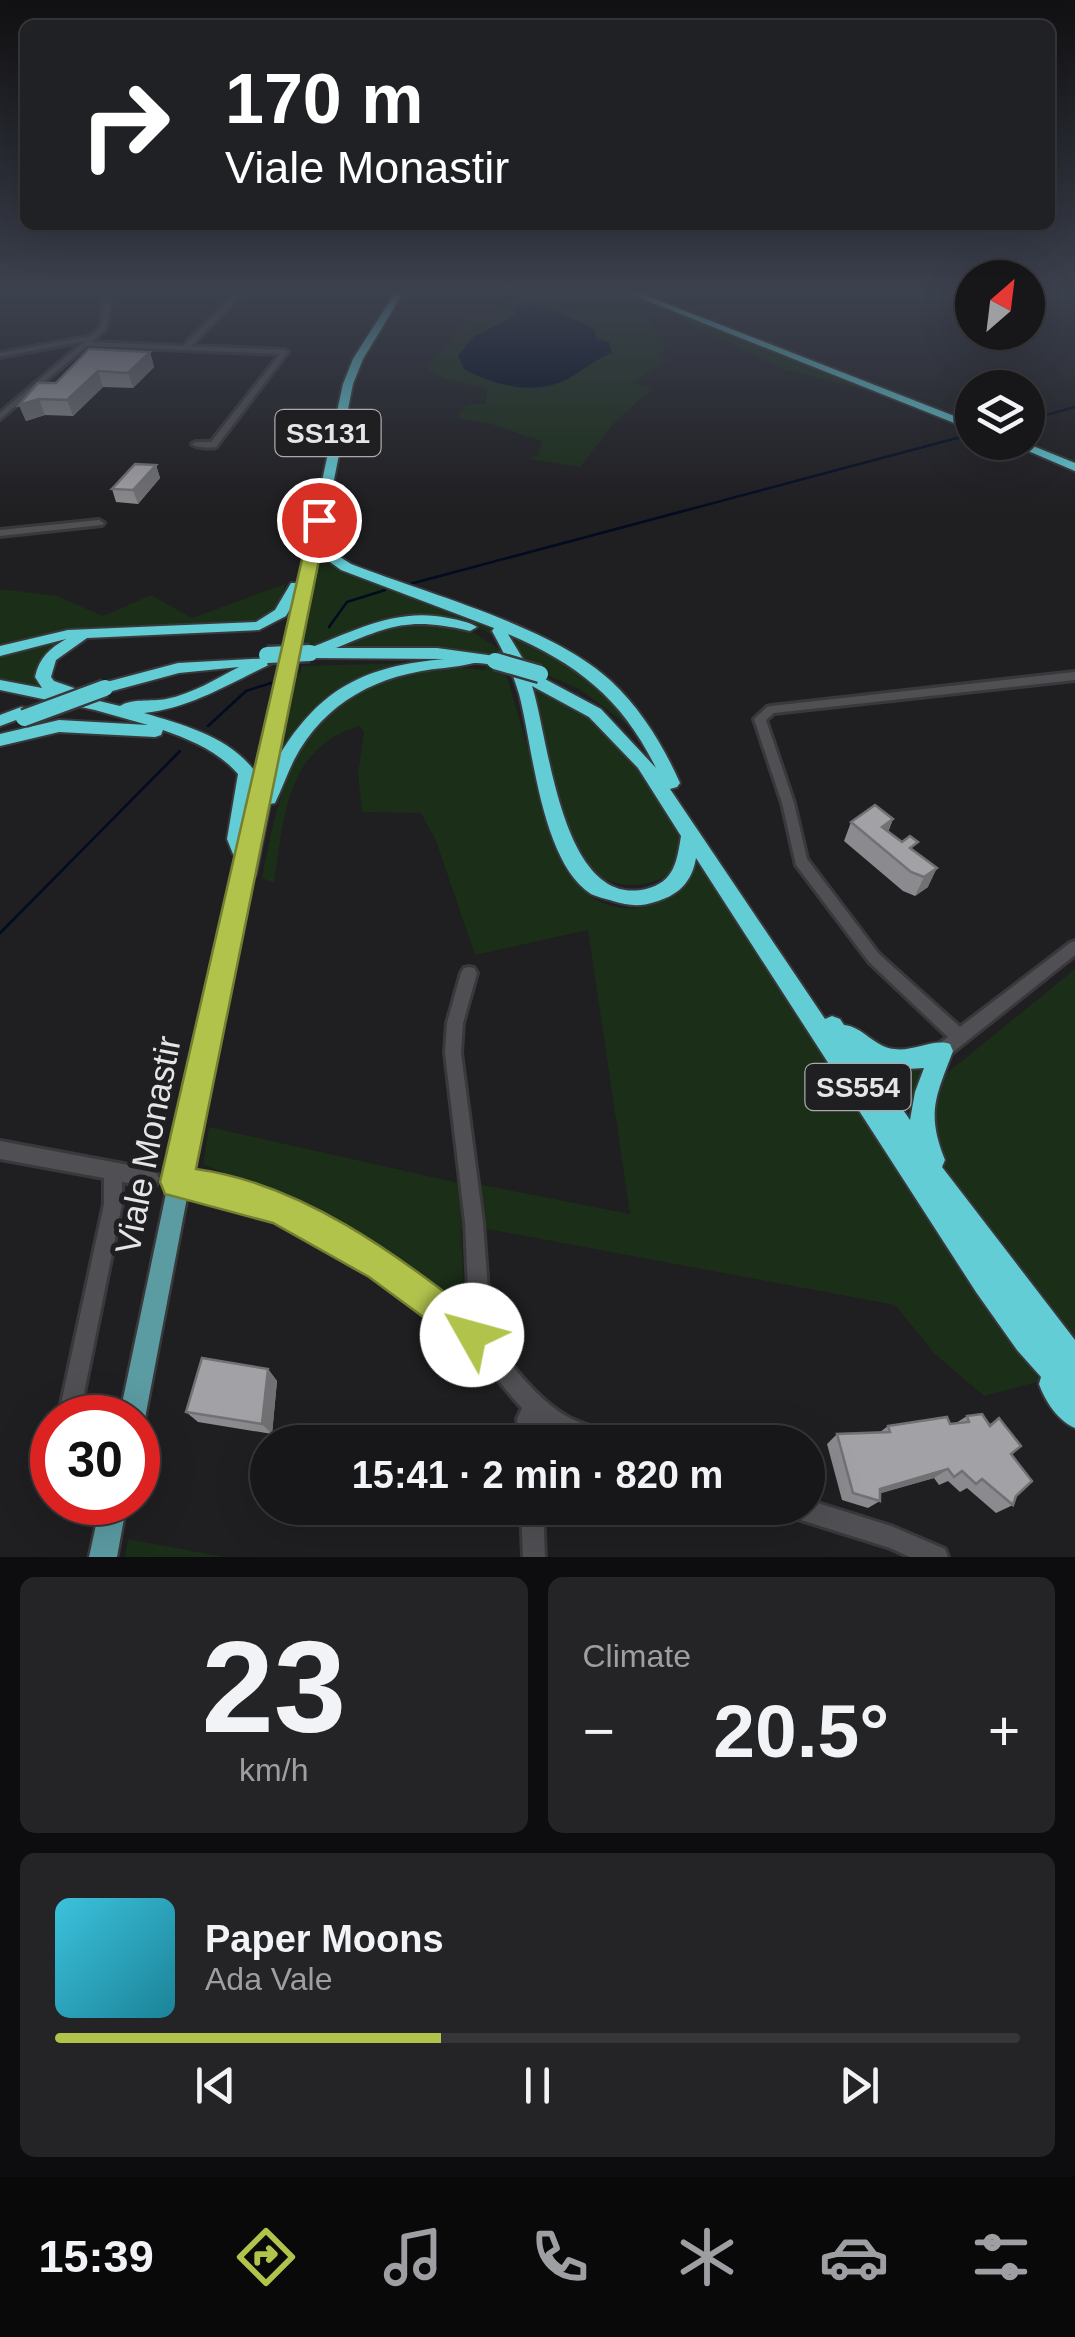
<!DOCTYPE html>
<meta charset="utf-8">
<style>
body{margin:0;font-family:Helvetica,sans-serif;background:#242326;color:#f1f3f6;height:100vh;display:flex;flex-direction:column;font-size:38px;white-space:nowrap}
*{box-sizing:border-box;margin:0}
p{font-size:32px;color:#9e9fa2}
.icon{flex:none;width:55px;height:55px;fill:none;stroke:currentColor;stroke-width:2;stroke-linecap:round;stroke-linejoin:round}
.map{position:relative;height:1557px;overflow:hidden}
.panel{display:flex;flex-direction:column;gap:20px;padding:20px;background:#0d0c0e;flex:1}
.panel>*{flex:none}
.banner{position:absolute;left:20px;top:20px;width:1035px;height:210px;border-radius:15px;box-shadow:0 10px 40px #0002,0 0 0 2px #363538;background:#202124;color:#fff;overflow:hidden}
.needle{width:65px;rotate:28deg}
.controls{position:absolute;left:955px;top:260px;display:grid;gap:20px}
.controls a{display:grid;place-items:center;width:90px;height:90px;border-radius:50%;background:#171619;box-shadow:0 10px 40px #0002,0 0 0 2px #363538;font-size:50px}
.speed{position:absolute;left:30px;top:1395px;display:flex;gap:20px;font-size:50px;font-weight:700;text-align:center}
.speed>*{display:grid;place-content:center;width:130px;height:130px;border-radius:50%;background:#171619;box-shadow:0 10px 40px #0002,0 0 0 2px #363538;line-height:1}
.speed .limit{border:15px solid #d22;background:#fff;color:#111}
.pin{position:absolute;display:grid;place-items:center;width:85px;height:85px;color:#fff;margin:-42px;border:5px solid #fff;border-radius:50%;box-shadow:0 2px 10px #0007}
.me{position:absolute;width:110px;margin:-55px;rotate:308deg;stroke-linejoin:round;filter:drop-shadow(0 0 8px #0008)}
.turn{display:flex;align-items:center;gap:35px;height:210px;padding:0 40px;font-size:45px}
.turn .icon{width:130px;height:130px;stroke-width:2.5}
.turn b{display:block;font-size:70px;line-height:85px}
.big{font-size:75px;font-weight:800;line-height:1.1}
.panel .tile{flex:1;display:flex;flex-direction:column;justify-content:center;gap:15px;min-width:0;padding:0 35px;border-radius:15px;background:#242326}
.panel .dial{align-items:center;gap:0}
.dial b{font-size:130px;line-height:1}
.song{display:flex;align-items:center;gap:30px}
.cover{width:120px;height:120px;border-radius:15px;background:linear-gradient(135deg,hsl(190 70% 55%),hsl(190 70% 35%))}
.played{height:10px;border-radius:5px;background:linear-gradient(90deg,#b2c34c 40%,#363538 40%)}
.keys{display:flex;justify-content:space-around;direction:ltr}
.heat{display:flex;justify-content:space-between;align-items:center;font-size:55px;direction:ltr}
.panel .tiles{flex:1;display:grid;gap:20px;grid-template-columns:1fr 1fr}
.tile:last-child{grid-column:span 2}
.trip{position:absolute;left:250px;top:1425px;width:575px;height:100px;border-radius:50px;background:#171619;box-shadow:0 10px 40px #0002,0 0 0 2px #363538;font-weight:800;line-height:100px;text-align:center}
.menu{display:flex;height:160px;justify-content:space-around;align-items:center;background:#09090a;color:#9e9fa2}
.menu .icon{width:70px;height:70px}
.menu .selected{color:#b2c34c}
.menu b{font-size:45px;color:#f1f3f6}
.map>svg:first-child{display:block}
.green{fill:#1a2e18}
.water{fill:#020c21}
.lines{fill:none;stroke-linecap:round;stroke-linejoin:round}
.stream{stroke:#020c21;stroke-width:2.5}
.minor-casing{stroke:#39383a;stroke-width:6}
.major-casing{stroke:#39383a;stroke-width:5}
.highway-casing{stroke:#39383a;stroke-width:4}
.minor{fill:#504f53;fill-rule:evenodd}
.major{fill:#5b9ba2;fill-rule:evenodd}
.highway{fill:#63cdd6;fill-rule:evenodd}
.highway-bridge-casing{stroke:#39383a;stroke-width:21;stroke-linecap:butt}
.highway-bridge{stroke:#63cdd6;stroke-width:16}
.wall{fill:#8b8a8e}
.shaded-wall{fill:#717174}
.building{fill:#a2a1a5;stroke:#717174;stroke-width:2.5}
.route{fill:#b2c34c;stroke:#747f31;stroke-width:2.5}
.labels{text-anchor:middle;stroke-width:10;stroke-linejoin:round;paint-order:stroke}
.shield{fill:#1f1e21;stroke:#aaa9ab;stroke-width:2.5}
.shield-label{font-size:28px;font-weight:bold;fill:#e5e4e6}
.near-street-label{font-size:35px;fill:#e5e4e6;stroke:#1f1e21}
</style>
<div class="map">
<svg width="1075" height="1557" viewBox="0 0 1075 1557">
<rect width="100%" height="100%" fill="#1f1e21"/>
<path class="green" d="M537,293H624L882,394L786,370L657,308L644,313L658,339L668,343L660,357L668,361L633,382L651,389L613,424L580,467L528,459L538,455L542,441L488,423L457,418L466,405L486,404L487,389L445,379L426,368L468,320L495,314L498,306Z
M318,548L367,578L491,629L507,643C464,616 413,605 365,624C342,634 325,645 300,650Z
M285,584L280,608L258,622L94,628L0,647V589L57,596L103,616L151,595L192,618Z
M414,620L470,630L499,649L558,852C567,868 576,887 592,897C635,923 680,902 696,858L996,1321L1041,1381L984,1396L934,1353L895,1305L482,1228L478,1184L630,1214L588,930L475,955L436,841L421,813L362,812L358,774L364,732L359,726C286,748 284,817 274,883L262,878C278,791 297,710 387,674C416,662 457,668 486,670L485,656L329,651L366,630Z
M75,636L48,653L49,689L0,681V654Z
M511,637C569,662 597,679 636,731L579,689L522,664Z
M406,663C332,676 309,712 277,775L293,674L300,673L302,666Z
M527,683L601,722L632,757L682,835L684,848L672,873C638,894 600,887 577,855C561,833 537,718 527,683Z
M1075,969V1349L937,1156L928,1123L941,1078Z
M930,1059L915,1120L874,1060Z
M209,1127L459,1183L466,1223L461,1229L464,1292L459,1299L447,1300C363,1240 300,1202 203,1164Z
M128,1539L224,1557H125Z"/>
<path class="water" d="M537,303L593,328L597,339L609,342L612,353C596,359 586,368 571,377C539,397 494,386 464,369L458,355L475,336L514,316L516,306Z"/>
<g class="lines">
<path class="stream" d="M1028,420L1075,407
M410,584L972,434
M329,627L347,602L385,590
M208,726L246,691L271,683
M0,933L180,751"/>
<g class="minor-casing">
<path id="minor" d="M106,293H112L106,329L92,342L183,346L237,293H243L191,346L285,350L288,352L216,447C209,448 197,448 192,444L196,442H211L280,354L87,346L0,419V413L85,341L0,357V353L91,336L100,328Z
M99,520L104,523L102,525L0,536V530Z
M1075,672V680L774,713L766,720L794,803L807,859L879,954L960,1027L1070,943L1075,941V955L948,1056L942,1058L936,1056L934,1051L936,1046L948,1037L869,962L796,865L782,803L754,719L767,707L771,706Z
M469,967L474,968L477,973L463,1023L461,1053L483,1222L488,1291L482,1331C510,1359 532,1397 568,1417C582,1425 599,1428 614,1434L616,1442C582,1442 568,1443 539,1423V1442H519L517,1419L522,1408C503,1388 487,1364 467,1344C413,1291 326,1232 253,1207C241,1203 228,1199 216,1196C201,1193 185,1194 171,1188L168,1182L171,1176C181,1172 190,1175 201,1176C292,1188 395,1257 464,1315L468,1291L465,1222L445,1053L447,1023L461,973L464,968Z
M0,1141L150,1169L156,1172L159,1178L156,1184L150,1187L122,1182V1204L79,1418H58L104,1204V1178L0,1159Z
M808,1500L891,1526L945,1549L948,1557H910L890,1548L788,1516L785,1508H808Z
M521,1508H543L545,1557H523Z"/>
</g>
<g class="major-casing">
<path id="major" d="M238,881L244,883L246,888L145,1418L141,1427L138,1428V1418H119L230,888L232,883Z
M101,1502H127L117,1557H89Z"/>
</g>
<g class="highway-casing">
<path id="highway" d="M395,293H403L363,359L353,384L324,530L332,552L351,564C427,594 552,626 611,681C641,709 663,745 680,783L677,787L670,789L825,1019L832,1016L840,1019L844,1025C862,1026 874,1047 894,1049C913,1052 934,1038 950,1044L953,1051C936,1096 926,1113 945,1160L942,1167L1075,1340V1428C1058,1421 1045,1401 1039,1384L1041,1377L1017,1350L976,1292L696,858C692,881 680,894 658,901C641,907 629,906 613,901C607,899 597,897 591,894C541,862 533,747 519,694C512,671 504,652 492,631L494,628L341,570L319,554L279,756C320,688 365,666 444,659L310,658L302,653L305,650C352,632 396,607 448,618C459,620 469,622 477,627L470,631C409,617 392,625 336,648H437L495,656L503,661C493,668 486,662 474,663C465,665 454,667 444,668C379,674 325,701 294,760C287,774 282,789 275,803L270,804L256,874L245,893L238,896L231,893L228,888L237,873L240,856L233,854L227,839L238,774C218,751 191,740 163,730L161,735L155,737L59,732L0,746V734L59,720L148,725L95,710L0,690V680L42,688L35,677C39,658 50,648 66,639L0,656V646L68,630L256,622L275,610L291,583H300L343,384L353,359ZM296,598L249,817L256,773C231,737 184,725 144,713C191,708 230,683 271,664L274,661L271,658L178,663L99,684L97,688L99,692L105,693L179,673L239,667C216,679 192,694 166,699C151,702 132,698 120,706L74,695V688L54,681L51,677L56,660L87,638L259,630L286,616ZM508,634C578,664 622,699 656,768L601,709L543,678L537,677L530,681L523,659ZM532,686L589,717L638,768L681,836C677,860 675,882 646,889C561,909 549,738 532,686ZM871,1064L891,1070L924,1068L915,1092L910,1120Z
M628,293H639L972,423V430Z
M1007,442H1023L1075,463V471Z
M21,707L27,708L29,712L27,716L0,726V715Z"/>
</g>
<use href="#minor" class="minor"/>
<use href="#major" class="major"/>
<use href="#highway" class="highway"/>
<g class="highway-bridge-casing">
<path id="highway-bridge" d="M267,655L310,653
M495,661L540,674
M24,718L105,688"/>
</g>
<use href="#highway-bridge" class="highway-bridge"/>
</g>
<path class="wall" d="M150,352L154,367L133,388L103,387L73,416L45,415L26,421L19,405L56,383Z
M156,465L160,478L138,504L116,502L112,489Z
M893,819L888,832L914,851L928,887L915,896L903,891L844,841L851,822Z
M268,1369L277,1381L272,1434L198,1422L186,1412Z
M967,1416L990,1424L999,1418L1011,1454L1016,1496L1013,1505L996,1513L967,1488L960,1492L948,1481L939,1485L934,1478L880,1493V1501L868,1508L842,1500L827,1444L837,1434L880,1432L888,1426L956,1423Z"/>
<path class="shaded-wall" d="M150,352L154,367L133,388L128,373Z
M98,371L103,387L73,416L67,400Z
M39,399L45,415L26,421L19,405Z
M156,465L160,478L138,504L133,490Z
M893,819L886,838L882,827Z
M937,868L928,887L915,896L924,877Z
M268,1369L277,1381L272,1434L262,1424Z
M948,1469L934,1478L868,1497L880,1489Z"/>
<path class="building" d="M89,349L150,352L128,373L98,371L67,400L39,399L19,405L38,383H56Z
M135,464L156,465L133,490L112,489Z
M875,805L893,819L882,827L902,842L910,836L918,842L910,848L937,868L924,877L911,872L851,822Z
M202,1358L268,1369L262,1424L186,1412Z
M982,1414L990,1426L999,1418L1021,1446L1011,1454L1032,1481L1016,1496L1013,1505L982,1479L976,1484L962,1471L954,1477L948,1469L880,1489V1501L853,1493L837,1434L890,1432L888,1426L947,1417L950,1424L969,1422L967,1416Z"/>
<linearGradient id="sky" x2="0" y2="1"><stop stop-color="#111012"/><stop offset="0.57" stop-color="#3c414e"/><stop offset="1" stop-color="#3c414e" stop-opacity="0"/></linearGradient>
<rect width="1075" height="511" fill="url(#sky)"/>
<path class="route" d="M319,515L327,520L196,1169C305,1184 399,1257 484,1322L490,1335L484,1348L472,1353L369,1277L273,1223L165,1194L160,1182L311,520Z"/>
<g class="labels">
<g class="shield">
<rect x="275.5" y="410" width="105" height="46" rx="8"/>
<rect x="805.5" y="1064" width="105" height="46" rx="8"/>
</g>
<g class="shield-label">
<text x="328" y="443">SS131</text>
<text x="858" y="1097">SS554</text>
</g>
<g class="near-street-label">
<text transform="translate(148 1145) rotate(-79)" y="12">Viale Monastir</text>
</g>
</g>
</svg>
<div class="controls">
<a><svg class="needle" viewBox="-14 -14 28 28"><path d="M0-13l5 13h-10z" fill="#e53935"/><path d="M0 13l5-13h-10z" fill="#9e9fa2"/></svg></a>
<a><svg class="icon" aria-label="layers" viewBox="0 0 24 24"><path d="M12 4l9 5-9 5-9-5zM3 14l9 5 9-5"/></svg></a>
</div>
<div class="speed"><div class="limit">30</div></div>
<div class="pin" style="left:319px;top:520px;background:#d93025"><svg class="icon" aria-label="arrive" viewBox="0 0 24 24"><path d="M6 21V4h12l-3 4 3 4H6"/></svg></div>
<svg class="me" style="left:472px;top:1335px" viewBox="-20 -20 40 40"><circle r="19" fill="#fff"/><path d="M0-13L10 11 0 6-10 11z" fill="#b2c34c"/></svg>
<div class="trip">15:41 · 2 min · 820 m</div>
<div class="banner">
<div class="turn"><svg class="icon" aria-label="right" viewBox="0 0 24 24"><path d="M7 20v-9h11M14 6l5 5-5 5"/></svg><div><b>170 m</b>Viale Monastir</div></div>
</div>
</div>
<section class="panel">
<div class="tiles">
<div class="tile dial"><b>23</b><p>km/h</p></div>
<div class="tile"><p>Climate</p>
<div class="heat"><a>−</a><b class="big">20.5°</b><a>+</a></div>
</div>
<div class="tile">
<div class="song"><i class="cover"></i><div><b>Paper Moons</b><p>Ada Vale</p></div></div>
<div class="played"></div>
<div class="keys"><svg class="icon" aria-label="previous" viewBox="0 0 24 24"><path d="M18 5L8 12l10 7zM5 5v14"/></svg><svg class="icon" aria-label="pause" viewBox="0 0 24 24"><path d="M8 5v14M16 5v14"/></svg><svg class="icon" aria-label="next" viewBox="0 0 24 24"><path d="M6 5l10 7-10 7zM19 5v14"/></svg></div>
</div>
</div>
</section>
<nav class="menu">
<b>15:39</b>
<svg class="icon selected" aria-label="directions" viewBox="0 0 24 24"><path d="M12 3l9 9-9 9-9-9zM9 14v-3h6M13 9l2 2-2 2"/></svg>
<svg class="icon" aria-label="music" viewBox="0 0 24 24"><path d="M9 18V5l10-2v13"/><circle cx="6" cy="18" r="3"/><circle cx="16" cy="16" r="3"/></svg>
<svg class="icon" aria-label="phone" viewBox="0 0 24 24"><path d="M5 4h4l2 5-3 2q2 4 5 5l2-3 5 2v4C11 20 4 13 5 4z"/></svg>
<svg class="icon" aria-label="climate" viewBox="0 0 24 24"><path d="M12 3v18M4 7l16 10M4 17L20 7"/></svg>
<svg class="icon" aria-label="car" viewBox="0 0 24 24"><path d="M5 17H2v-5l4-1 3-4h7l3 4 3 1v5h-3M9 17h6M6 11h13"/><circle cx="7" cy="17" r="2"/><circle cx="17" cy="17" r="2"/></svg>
<svg class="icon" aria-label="filters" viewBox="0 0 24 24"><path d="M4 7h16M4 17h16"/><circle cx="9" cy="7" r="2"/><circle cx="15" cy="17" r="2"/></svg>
</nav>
